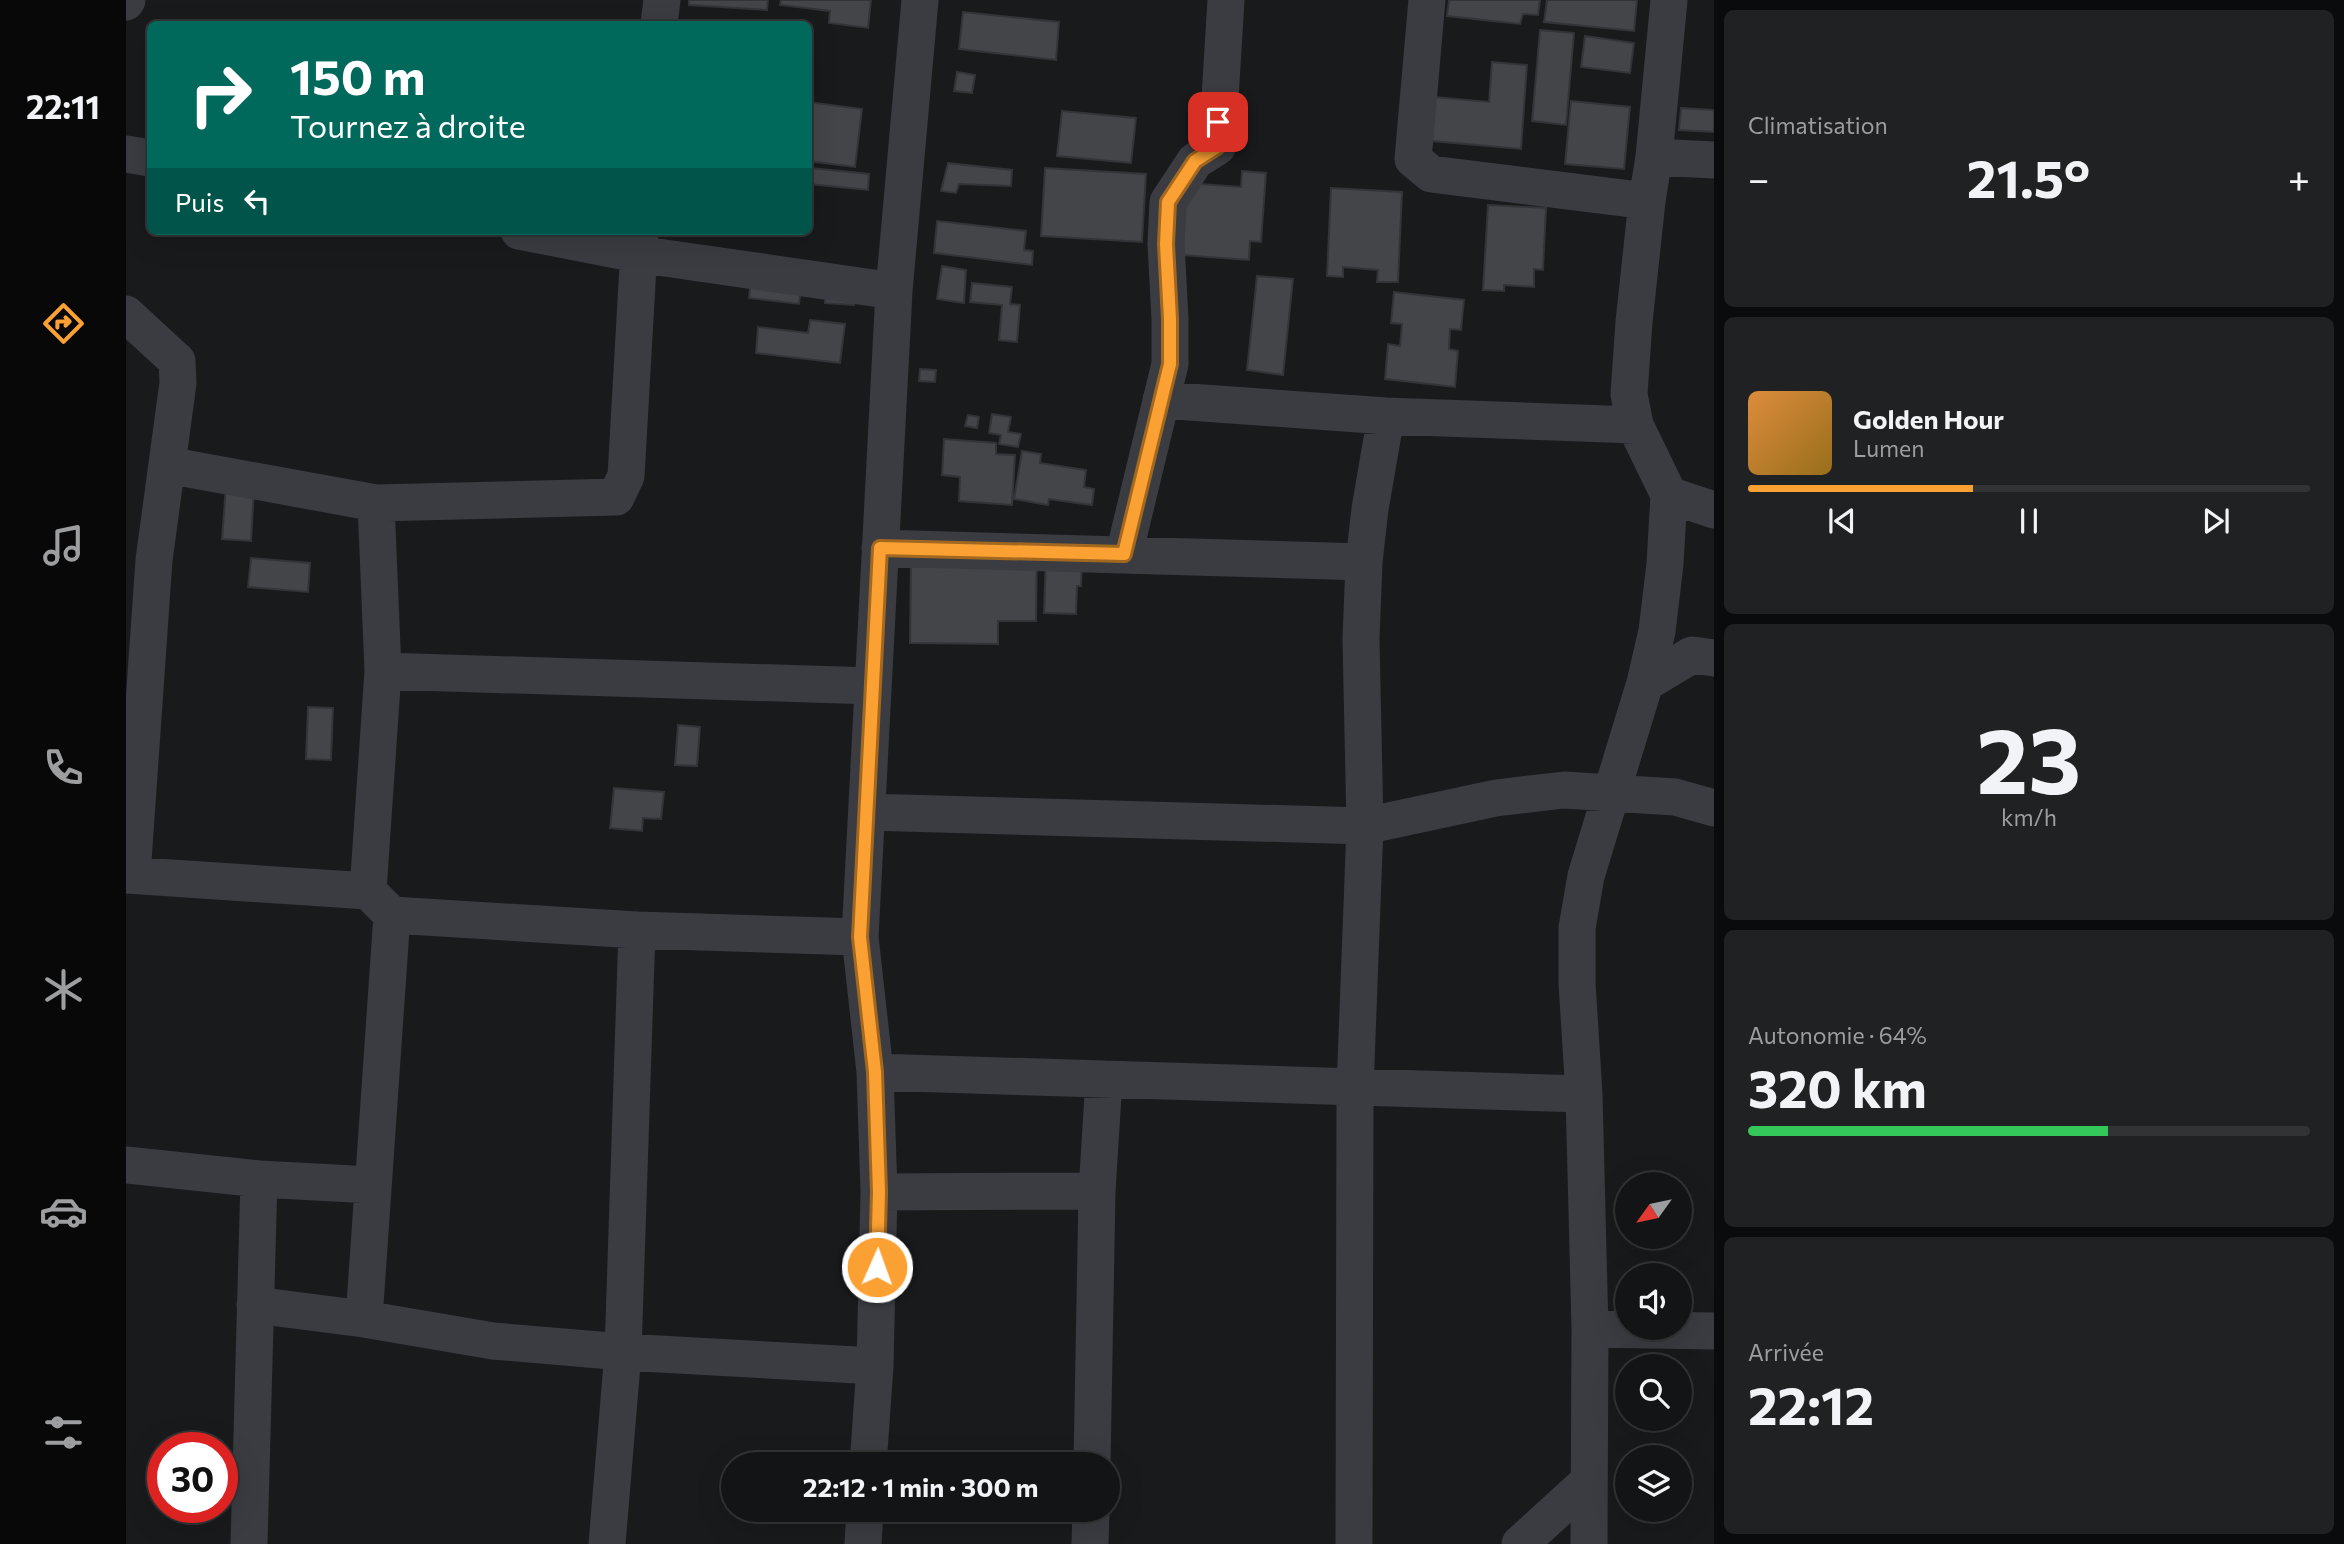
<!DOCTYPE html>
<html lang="fr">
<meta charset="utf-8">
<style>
body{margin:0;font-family:Commissioner,sans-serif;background:#202122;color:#f1f3f6;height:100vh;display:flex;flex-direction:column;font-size:26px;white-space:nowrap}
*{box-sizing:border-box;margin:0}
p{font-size:23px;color:#9d9ea0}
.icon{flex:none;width:38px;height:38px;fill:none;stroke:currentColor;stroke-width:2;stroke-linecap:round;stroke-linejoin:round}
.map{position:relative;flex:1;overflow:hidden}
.drawer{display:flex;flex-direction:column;gap:10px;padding:10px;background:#0a0b0c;width:630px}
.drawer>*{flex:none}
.guide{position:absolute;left:21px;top:21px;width:665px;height:214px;border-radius:10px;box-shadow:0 7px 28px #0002,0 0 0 2px #323334;background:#00695c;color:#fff;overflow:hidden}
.needle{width:46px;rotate:237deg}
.tools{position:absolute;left:1489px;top:1172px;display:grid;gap:14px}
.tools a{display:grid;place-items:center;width:77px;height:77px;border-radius:50%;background:#131415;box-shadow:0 7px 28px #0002,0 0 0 2px #323334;font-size:35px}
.speed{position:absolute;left:21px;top:1432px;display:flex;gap:14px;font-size:35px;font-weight:700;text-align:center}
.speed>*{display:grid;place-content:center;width:91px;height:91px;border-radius:50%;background:#131415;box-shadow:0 7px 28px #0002,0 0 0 2px #323334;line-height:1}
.speed .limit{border:10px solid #d22;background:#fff;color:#111}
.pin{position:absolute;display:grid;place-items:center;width:60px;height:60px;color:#fff;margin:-30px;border-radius:14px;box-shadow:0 4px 10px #0006}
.me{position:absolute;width:77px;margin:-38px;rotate:2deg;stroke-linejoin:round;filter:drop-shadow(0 0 5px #0008)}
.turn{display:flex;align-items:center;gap:24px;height:147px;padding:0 28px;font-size:32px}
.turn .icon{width:91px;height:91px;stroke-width:2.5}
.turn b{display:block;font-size:49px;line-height:60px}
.then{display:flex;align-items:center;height:66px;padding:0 28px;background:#0003;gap:14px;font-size:26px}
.big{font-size:52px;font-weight:700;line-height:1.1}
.drawer .widget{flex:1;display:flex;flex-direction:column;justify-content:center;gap:10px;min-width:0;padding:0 24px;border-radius:10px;background:#202122}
.drawer .dial{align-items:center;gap:0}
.dial b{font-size:91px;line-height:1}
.song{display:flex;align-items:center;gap:21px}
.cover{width:84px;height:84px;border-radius:10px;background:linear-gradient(135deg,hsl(30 70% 55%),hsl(40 70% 35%))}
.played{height:7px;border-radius:4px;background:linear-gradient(90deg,#fba032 40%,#323334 40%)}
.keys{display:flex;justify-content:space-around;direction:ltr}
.heat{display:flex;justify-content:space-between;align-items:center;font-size:38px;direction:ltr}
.charge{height:10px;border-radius:5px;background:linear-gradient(90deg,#34c759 64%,#323334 0)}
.trip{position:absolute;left:595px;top:1452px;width:399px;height:70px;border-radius:35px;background:#131415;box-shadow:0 7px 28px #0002,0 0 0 2px #323334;font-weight:700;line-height:70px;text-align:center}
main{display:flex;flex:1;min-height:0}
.tabs{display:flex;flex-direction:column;width:126px;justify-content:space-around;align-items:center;background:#080808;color:#9d9ea0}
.tabs .icon{width:49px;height:49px}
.tabs .active{color:#fba032}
.tabs b{font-size:32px;color:#f1f3f6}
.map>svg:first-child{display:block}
.building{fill:#434549;stroke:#333438;stroke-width:2}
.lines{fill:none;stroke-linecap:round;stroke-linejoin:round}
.minor{stroke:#3a3c41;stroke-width:37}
.route-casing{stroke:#a36820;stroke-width:18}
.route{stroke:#fba032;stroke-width:12}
</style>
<main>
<nav class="tabs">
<b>22:11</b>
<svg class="icon active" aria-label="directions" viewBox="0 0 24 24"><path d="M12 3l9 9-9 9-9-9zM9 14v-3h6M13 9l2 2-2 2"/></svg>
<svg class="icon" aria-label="music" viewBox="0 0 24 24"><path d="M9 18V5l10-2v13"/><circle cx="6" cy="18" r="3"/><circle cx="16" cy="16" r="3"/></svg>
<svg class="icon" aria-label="phone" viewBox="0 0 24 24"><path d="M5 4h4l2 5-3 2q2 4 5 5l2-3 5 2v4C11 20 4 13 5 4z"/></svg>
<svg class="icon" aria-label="climate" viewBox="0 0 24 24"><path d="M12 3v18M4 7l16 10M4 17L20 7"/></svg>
<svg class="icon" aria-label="car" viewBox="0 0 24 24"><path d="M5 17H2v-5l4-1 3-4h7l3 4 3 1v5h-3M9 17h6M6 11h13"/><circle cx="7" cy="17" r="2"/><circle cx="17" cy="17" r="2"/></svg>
<svg class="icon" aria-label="filters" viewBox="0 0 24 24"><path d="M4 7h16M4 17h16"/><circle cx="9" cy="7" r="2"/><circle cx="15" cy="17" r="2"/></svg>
</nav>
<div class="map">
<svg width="1588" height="1544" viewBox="0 0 1588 1544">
<rect width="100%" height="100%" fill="#191a1c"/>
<path class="building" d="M563,0H642L641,10L563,5Z
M655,0H745L742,28L703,23L704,11L654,5Z
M1323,0H1414L1412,15L1397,14L1394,24L1321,16Z
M1421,0H1511L1508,31L1418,22Z
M837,12L933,22L930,60L833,49Z
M1414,30L1448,33L1440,125L1406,121Z
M1459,36L1508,43L1504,73L1455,67Z
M1366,62L1401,65L1395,149L1306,141L1309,97L1363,102Z
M831,72L849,75L846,93L828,91Z
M1445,101L1504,107L1498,169L1439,164Z
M682,102L736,109L729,167L682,161Z
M1555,108L1588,110V132L1553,130Z
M936,111L1010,118L1005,163L931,156Z
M822,163L886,170L885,186L833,184L830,193L815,191Z
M685,168L743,174L742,190L683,184Z
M919,168L1020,174L1016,242L915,236Z
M1116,171L1140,173L1135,242L1124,241L1123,260L1056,255L1061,183L1115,187Z
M1205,188L1276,192L1272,282H1251L1252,270L1217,267V277L1201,276Z
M1362,205L1420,208L1417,270L1408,269V287L1378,285V291L1357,290Z
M811,221L900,231L898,250L907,251L906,265L808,253Z
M816,266L840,270L838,303L811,299Z
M1131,276L1167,279L1157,375L1121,370Z
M625,281L675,287L673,304L623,298Z
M846,283L886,287L884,304L894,305L891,342L873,340L876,305L844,302Z
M700,288L729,290L728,305L699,303Z
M1268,292L1338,300L1335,330L1324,329L1323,349L1332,351L1329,387L1259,379L1262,344L1274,346L1276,324L1265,323Z
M684,320L719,324L714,363L630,353L632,327L682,333Z
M794,369L810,370L809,382L793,381Z
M866,414L885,417L882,432L895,434L892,447L873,444L875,435L863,433Z
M842,415L853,417L851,428L839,426Z
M818,439L870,443V454L889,455L886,505L833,501L834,477L816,475Z
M896,451L915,454L914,463L960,470L958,487L968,489L966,505L923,499L922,505L888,499Z
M100,486L128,488L125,541L96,539Z
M911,545L910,621H872V644L784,643L785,552Z
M920,556L956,557L955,586H951L950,614L918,613Z
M125,558L184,563L182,592L122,587Z
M182,707L207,708L205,760L180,759Z
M552,725L574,727L571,766L549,765Z
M488,788L538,792L535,819L517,818L516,831L484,828Z"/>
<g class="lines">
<path class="minor" d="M1301,0L1287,159L1305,174L1521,201
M0,2L1,0
M533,24L536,0
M0,154L24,158
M1528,157L1588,160
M393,231L511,254L768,291
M0,314L51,361L52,383L28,560L6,875
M1035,400L1260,416L1509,425
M41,465L250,503L490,497L500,476L514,231
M1543,495L1588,510
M754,548L1238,562
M998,554L1044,364V319L1040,244L1042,202L1069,161L1091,147L1100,0
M257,671L747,686
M1519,683L1566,655L1588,658
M741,812L1239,826L1370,798L1438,790L1549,797L1588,808
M0,875L242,891L266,915L511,930L734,937
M242,891L257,671L250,503
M749,1072L1458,1094
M0,1165L133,1179L246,1185
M753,1192L971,1191
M129,1305L238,1319L367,1341L497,1352L749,1366
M238,1319L266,915
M1464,1329L1588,1331
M742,1465L749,1366L753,1192L749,1072L734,937L768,291L794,0
M966,1465L971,1191L978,1079
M123,1544L133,1179
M481,1544L497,1352L511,930
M737,1544L739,1510
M964,1544L965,1510
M1228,1544L1229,1089L1239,826L1235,639L1238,562L1244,509L1260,416
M1394,1544L1462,1482
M1463,1544L1464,1329L1458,1094L1451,983V928L1460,876L1519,683L1531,631L1539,564L1543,495L1509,425L1503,394L1508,322L1521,201L1528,157L1543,0"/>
</g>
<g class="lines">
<g class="route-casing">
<path id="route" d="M751,1267L753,1192L749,1072L734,937L754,548L998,554L1044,364V319L1040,244L1042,202L1069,161L1091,147L1092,122"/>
</g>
<use href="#route" class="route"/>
</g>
</svg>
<div class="tools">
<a><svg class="needle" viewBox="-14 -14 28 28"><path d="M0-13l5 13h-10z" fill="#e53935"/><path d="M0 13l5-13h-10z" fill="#9d9ea0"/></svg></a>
<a><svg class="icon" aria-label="sound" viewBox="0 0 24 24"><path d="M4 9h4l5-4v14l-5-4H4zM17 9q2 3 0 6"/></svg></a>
<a><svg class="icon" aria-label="search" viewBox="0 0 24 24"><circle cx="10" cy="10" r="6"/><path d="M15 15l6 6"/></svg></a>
<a><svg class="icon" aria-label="layers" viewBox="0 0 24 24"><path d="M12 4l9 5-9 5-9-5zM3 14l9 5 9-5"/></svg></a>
</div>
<div class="speed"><div class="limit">30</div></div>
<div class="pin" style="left:1092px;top:122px;background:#d93025"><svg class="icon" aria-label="arrive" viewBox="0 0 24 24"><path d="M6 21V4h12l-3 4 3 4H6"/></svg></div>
<svg class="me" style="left:751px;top:1267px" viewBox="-20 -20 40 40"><circle r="17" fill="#fba032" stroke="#fff" stroke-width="3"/><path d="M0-11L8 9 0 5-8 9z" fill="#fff"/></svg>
<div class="trip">22:12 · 1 min · 300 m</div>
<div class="guide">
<div class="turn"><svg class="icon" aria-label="right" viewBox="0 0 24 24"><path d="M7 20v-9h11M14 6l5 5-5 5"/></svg><div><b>150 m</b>Tournez à droite</div></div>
<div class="then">Puis<svg class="icon" aria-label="left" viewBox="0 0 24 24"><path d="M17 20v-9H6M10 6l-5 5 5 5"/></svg></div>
</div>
</div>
<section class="drawer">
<div class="widget"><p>Climatisation</p>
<div class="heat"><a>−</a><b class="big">21.5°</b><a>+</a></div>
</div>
<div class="widget">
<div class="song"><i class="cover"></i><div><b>Golden Hour</b><p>Lumen</p></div></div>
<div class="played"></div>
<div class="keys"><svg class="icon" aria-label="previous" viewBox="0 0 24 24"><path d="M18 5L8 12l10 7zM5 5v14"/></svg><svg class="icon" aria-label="pause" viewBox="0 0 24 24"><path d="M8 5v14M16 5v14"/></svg><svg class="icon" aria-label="next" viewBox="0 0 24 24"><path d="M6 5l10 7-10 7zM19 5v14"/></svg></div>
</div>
<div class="widget dial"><b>23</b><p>km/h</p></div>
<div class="widget"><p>Autonomie · 64%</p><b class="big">320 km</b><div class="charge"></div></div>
<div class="widget"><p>Arrivée</p><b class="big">22:12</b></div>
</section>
</main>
